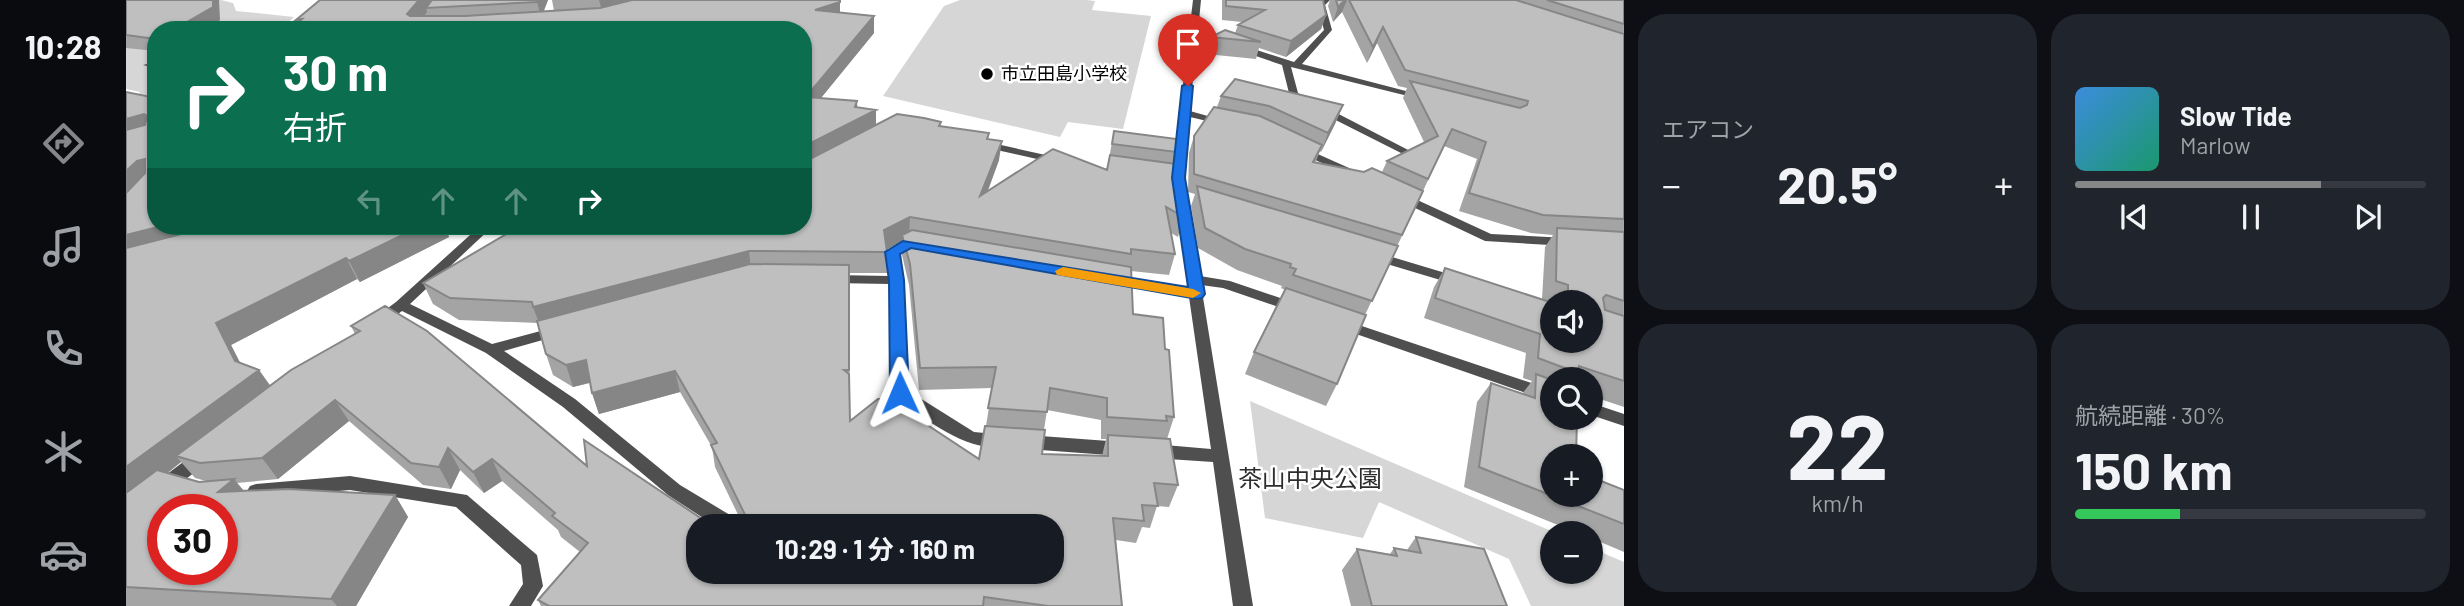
<!DOCTYPE html>
<html lang="ja">
<meta charset="utf-8">
<style>
body{margin:0;font-family:Barlow,"Noto Sans JP",sans-serif;background:#20242c;color:#f1f3f6;height:100vh;display:flex;flex-direction:column;font-size:26px;white-space:nowrap}
*{box-sizing:border-box;margin:0}
p{font-size:23px;color:#9ea1a6}
.icon{flex:none;width:38px;height:38px;fill:none;stroke:currentColor;stroke-width:2;stroke-linecap:round;stroke-linejoin:round}
.map{position:relative;flex:1;overflow:hidden}
.sheet{display:flex;flex-direction:column;gap:14px;padding:14px;background:#0d0f14;width:840px}
.sheet>*{flex:none}
.guide{position:absolute;left:21px;top:21px;width:665px;height:214px;border-radius:28px;box-shadow:0 2px 5px #0004;background:#0b6e4f;color:#fff;overflow:hidden}
.controls{position:absolute;left:1414px;top:290px;display:grid;gap:14px}
.controls a{display:grid;place-items:center;width:63px;height:63px;border-radius:50%;background:#171b24;box-shadow:0 2px 5px #0004;font-size:35px}
.speed{position:absolute;left:21px;top:494px;display:flex;gap:14px;font-size:35px;font-weight:700;text-align:center}
.speed>*{display:grid;place-content:center;width:91px;height:91px;border-radius:50%;background:#171b24;box-shadow:0 2px 5px #0004;line-height:1}
.speed .limit{border:10px solid #d22;background:#fff;color:#111}
.pin{position:absolute;display:grid;place-items:center;width:60px;height:60px;color:#fff;margin:-72px -30px;border-radius:50% 50% 50% 0;rotate:-45deg;box-shadow:0 0 7px #0007}
.pin .icon{rotate:45deg}
.me{position:absolute;width:77px;margin:-38px;rotate:359deg;stroke-linejoin:round;filter:drop-shadow(0 0 5px #0008)}
.turn{display:flex;align-items:center;gap:24px;height:147px;padding:0 21px;font-size:32px}
.turn .icon{width:91px;height:91px;stroke-width:2.5}
.turn b{display:block;font-size:49px;line-height:60px}
.lanes{display:flex;align-items:center;height:66px;padding:0 21px;background:#0003;justify-content:center;gap:35px;direction:ltr}
.lanes .off{opacity:.35}
.big{font-size:52px;font-weight:700;line-height:1.1}
.sheet .card{flex:1;display:flex;flex-direction:column;justify-content:center;gap:10px;min-width:0;padding:0 24px;border-radius:28px;background:#20242c}
.sheet .dial{align-items:center;gap:0}
.dial b{font-size:91px;line-height:1}
.song{display:flex;align-items:center;gap:21px}
.cover{width:84px;height:84px;border-radius:10px;background:linear-gradient(135deg,hsl(210 70% 55%),hsl(160 70% 35%))}
.played{height:7px;border-radius:4px;background:linear-gradient(90deg,#858687 70%,#363941 70%)}
.keys{display:flex;justify-content:space-around;direction:ltr}
.heat{display:flex;justify-content:space-between;align-items:center;font-size:38px;direction:ltr}
.charge{height:10px;border-radius:5px;background:linear-gradient(90deg,#34c759 30%,#363941 0)}
.sheet .tiles{flex:1;display:grid;gap:14px;grid-template-columns:repeat(2,1fr)}
.trip{position:absolute;left:560px;top:514px;width:378px;height:70px;border-radius:28px;background:#171b24;box-shadow:0 2px 5px #0004;font-weight:700;line-height:70px;text-align:center}
main{display:flex;flex:1;min-height:0}
.tabs{display:flex;flex-direction:column;width:126px;justify-content:space-around;align-items:center;background:#090b0e;color:#9ea1a6}
.tabs .icon{width:49px;height:49px}
.tabs .current{color:#858687}
.tabs b{font-size:32px;color:#f1f3f6}
.map>svg:first-child{display:block}
.green{fill:#d6d6d6}
.lines{fill:none;stroke-linecap:round;stroke-linejoin:round}
.lane{fill:#4f4f4f;fill-rule:evenodd}
.street{fill:#4f4f4f;fill-rule:evenodd}
.wall{fill:#a4a4a4;fill-rule:evenodd}
.shaded-wall{fill:#868686}
.building{fill:#bfbfbf;stroke:#868686;stroke-width:2;fill-rule:evenodd}
.route{fill:#1a73e8;stroke:#114b97;stroke-width:2}
.slow{fill:#f59e0b}
.poi-dot{fill:#000;stroke:#fff;stroke-width:2.5}
.labels{text-anchor:middle;stroke-width:5;stroke-linejoin:round;paint-order:stroke}
.far-poi-label{font-size:18px;fill:#000;stroke:#fff;text-anchor:start}
.near-park-label{font-size:24px;fill:#2d2d2d;stroke:#fff}
</style>
<main>
<nav class="tabs">
<b>10:28</b>
<svg class="icon current" aria-label="directions" viewBox="0 0 24 24"><path d="M12 3l9 9-9 9-9-9zM9 14v-3h6M13 9l2 2-2 2"/></svg>
<svg class="icon" aria-label="music" viewBox="0 0 24 24"><path d="M9 18V5l10-2v13"/><circle cx="6" cy="18" r="3"/><circle cx="16" cy="16" r="3"/></svg>
<svg class="icon" aria-label="phone" viewBox="0 0 24 24"><path d="M5 4h4l2 5-3 2q2 4 5 5l2-3 5 2v4C11 20 4 13 5 4z"/></svg>
<svg class="icon" aria-label="climate" viewBox="0 0 24 24"><path d="M12 3v18M4 7l16 10M4 17L20 7"/></svg>
<svg class="icon" aria-label="car" viewBox="0 0 24 24"><path d="M5 17H2v-5l4-1 3-4h7l3 4 3 1v5h-3M9 17h6M6 11h13"/><circle cx="7" cy="17" r="2"/><circle cx="17" cy="17" r="2"/></svg>
</nav>
<div class="map">
<svg width="1498" height="606" viewBox="0 0 1498 606">
<rect width="100%" height="100%" fill="#fff"/>
<path class="green" d="M0,0H95L107,3L110,11L168,17L153,30H30V112L5,107L14,92L0,89Z
M834,0H961L969,1L966,10L1025,16L997,129L942,122L934,137L757,96L818,6Z
M1124,401L1432,534H1426V572H1465V548L1498,562V606H1405L1383,559L1253,502L1237,538L1139,518Z"/>
<g class="lines">
<path class="lane" d="M30,62V68L17,65Z"/>
<path class="street" d="M1067,0H1075L1072,31L1168,62L1198,30L1191,4L1195,0H1204L1199,5L1206,30L1176,64L1303,97L1298,100L1165,67L1172,93L1288,153L1287,155H1279L1164,97L1156,65L1071,36L1064,111L1103,122L1098,125L1064,117L1058,178L1074,276L1104,281L1175,305L1177,308L1170,313L1097,288L1075,285L1127,606H1107L1087,462L1027,458L1021,456L1018,451L1021,446L1027,444L1085,449L1063,297L989,285L982,281L989,277L1062,288L1046,178Z
M857,141L933,158L939,161L933,164L853,146V142Z
M1176,147L1232,172L1234,174L1232,176H1224L1172,152V148Z
M1274,192L1365,234L1441,238L1447,242L1441,246L1359,241L1270,199V193Z
M326,226H350L344,230L302,238L296,234L298,231Z
M354,226H367L284,304L366,344L433,326L438,328L440,331L438,334L378,351L449,399L554,485L614,521L616,527H591L542,495L437,407L360,353L276,311L257,325H247L245,322L247,319L270,302Z
M783,240L799,243L800,246L794,250L785,248L773,254L778,280L781,390L848,432L880,435L882,440L880,445C843,456 797,416 767,397L765,393L764,284L706,283L699,279L706,275L764,276L760,252Z
M1246,251L1336,278L1338,281L1331,285L1241,258L1239,255Z
M1215,319L1426,390V402L1210,327L1208,324L1210,321Z
M1465,403L1498,414V426L1465,415Z
M901,435L996,442L1002,444L1004,449L1002,454L996,456L901,449L895,447L893,442L895,437Z
M75,451L81,453L84,458L81,463L44,491L38,493L32,491L29,486L32,481L69,453Z
M224,476L341,495L411,555L417,586L405,606H383L397,584L395,565L330,507L224,490L130,498L124,496L121,491L124,486L130,484Z"/>
</g>
<path class="wall" d="M0,0L94,20L77,30H30V51L0,48Z
M194,0H422L418,11H428L426,0H714V13L748,33L695,98L731,108L750,125L815,122L814,126L863,133L862,139L873,160L862,191L981,170L988,131L1050,152L1047,163L1058,217L1052,237L1045,233L1049,254L1043,275L1005,271L1007,314L1039,349L1048,417L1041,439L1052,485L1043,507L1031,506L1024,528L1016,527L1010,543L990,540L996,606H415L412,600L454,552L435,537L432,530L376,481L358,493L334,470L325,489L297,485L223,421L152,479L111,483L118,491L269,495L282,517L230,606H0V92L30,98V226L319,227L323,237L234,282L231,279L105,345L114,363L133,370L144,385L229,334L225,326L572,572L926,527H618L589,467L586,447L554,392L473,414L466,393L464,383L447,387L427,375L420,354L412,323L333,320L307,304L297,283L677,226V30L172,23L170,20ZM776,241V255L783,285L793,390L866,388L860,426L853,459L724,421L723,273H761V249ZM921,410L975,420V439H980L976,456L916,454L918,430ZM55,462L69,478L80,481L73,482L42,473Z
M1096,0H1197L1200,15L1195,29L1160,57L1133,48L1130,59L1080,54L1085,37L1109,33L1112,25L1116,22L1096,20Z
M1204,0H1498V407L1465,396V380H1426V495L1498,490V552L1465,538V534H1454L1338,487L1351,402L1365,383L1396,394L1406,381L1397,378L1400,353L1298,318L1308,287L1319,268L1416,299L1419,247L1427,235L1405,233L1333,211L1351,159L1318,146L1239,315L1211,384L1200,406L1119,374L1128,352L1159,290L1155,288L1156,286L1111,270L1072,248L1065,206L1069,194L1062,192L1063,153L1068,136L1091,107L1095,96L1217,105L1209,124L1195,152L1194,151L1189,163L1238,172H1256L1261,161L1298,142L1277,98L1281,88L1272,86L1251,43L1241,63L1216,12L1207,22L1202,6Z
M1290,537L1381,606H1225L1216,570L1231,549L1264,554L1268,548L1281,550Z"/>
<path class="shaded-wall" d="M87,0H93L94,20L77,30H47Z
M293,0H310L300,8L301,12L288,30L281,14Z
M412,0H422L415,17L411,2Z
M473,0H538L477,14Z
M1219,0H1221L1216,12L1207,22L1212,7Z
M714,2V18L689,10Z
M1200,15L1195,29L1160,57L1165,41Z
M748,16V33L681,115L680,97Z
M1257,27L1251,43L1241,63L1247,47Z
M731,101L732,120L750,110V129L677,167V147L729,107Z
M1217,105L1209,124L1195,152L1202,133Z
M18,114L29,132L0,142V119Z
M876,141L873,160L852,216L854,196Z
M19,159L30,176L0,204V171L11,161Z
M784,217L783,237L776,235V241L758,251V230Z
M36,226H129L0,259V235Z
M295,226H327L319,227L323,237L234,282L223,261Z
M623,251L625,271L415,328L407,307Z
M220,258L231,279L105,345L122,378L133,370L148,392L50,456L55,462L0,505V467L90,323Z
M460,360L466,382L447,387L440,365Z
M549,371L554,392L473,414L466,393Z
M209,400L223,421L152,479L136,458Z
M322,448L334,470L325,489L313,467Z
M366,459L376,481L358,493L347,472Z
M108,479L126,501L92,492Z
M269,495L282,517L230,606H211L205,599Z"/>
<path class="building" d="M0,0H87V7L47,30H30V39L0,35Z
M194,0H293L281,14L284,16H339L474,8L506,0H714V2L689,10L748,16L680,97L731,101L729,107L750,110L677,147V30H164L176,19L170,20Z
M306,0H412L411,2L300,8Z
M1100,0H1197L1200,15L1165,41L1112,25L1139,10L1100,6Z
M1210,0H1219L1212,7Z
M1223,0H1390L1498,34V219L1417,215L1343,193L1360,142L1326,129L1302,179L1261,161L1312,136L1284,81L1394,108L1401,105L1402,101L1279,70L1257,27L1247,47Z
M1421,0H1498V24Z
M1099,30L1135,42L1085,37Z
M1109,79L1217,105L1202,133L1143,106L1095,96Z
M0,92L30,98V226H36L0,235V193L19,173V159L11,161L0,171V130L19,125L21,116L18,114L0,119Z
M1088,107L1134,116L1196,145L1187,162L1238,172L1246,168L1297,191L1276,235L1068,174V136Z
M771,114L798,118L815,122L813,126L863,133L861,139L876,141L854,196L927,149L981,170L984,155L1050,164L1058,217L1040,207L1049,254L1005,249V254L784,217L758,230L761,252L623,251L407,307L406,302L324,298L297,283L394,226H677V158H686Z
M988,131L1051,139L1050,152L986,144Z
M1071,186L1272,246L1246,301L1167,275L1170,269L1164,267L1165,264L1119,249L1079,228Z
M87,226H295L223,261L220,258L90,323L109,361L133,370L0,467V248Z
M1431,228L1498,232V301L1480,295L1477,298L1479,310L1498,316V381L1453,366L1452,380H1444V370L1412,358L1414,334L1309,298L1319,268L1427,303H1426V341H1465V303H1429V296L1439,299L1442,297V285L1430,281Z
M786,230L1005,267L1007,314L1037,318L1039,349L1043,350L1048,417L1040,416L1041,421L981,417V398L924,388L921,412L862,408L870,367L794,368L784,264L776,235Z
M624,264L723,265V370H718L723,374L724,421L752,399H762L853,459L859,426L919,430L916,454L982,456V435L1044,439L1052,485L1028,483L1032,506L1016,505L1018,521L987,518L996,606H922L858,597L857,606H423L412,600L462,543L426,516L429,513L366,459L347,472L322,448L313,467L285,463L209,400L136,458L74,463L50,456L165,370L234,331L225,326L259,306L301,331L461,466L458,440L588,527H572V572H926V527H625L585,445L591,443L549,371L466,393L460,360L440,365L420,354L411,321Z
M1160,288L1240,315L1211,384L1128,352Z
M1410,374L1426,380V418H1451L1450,457H1426V495H1465V477L1498,490V524L1353,467L1365,383L1409,398Z
M31,470L73,482L108,479L92,492L162,489L269,495L205,599L0,587V493ZM37,509H96V569H37Z
M1290,537L1358,549L1381,606H1246L1231,549L1271,556L1268,548L1295,553Z"/>
<path class="route" d="M1062,83L1067,86L1059,178L1079,294L1076,298L1071,299L785,248L774,254L778,280L783,393L780,397H767L764,393L763,280L759,252L777,241L1062,287L1046,178L1056,86Z"/>
<path class="slow" d="M937,267L1067,289L1075,293L1067,298L931,275L929,271Z"/>
<circle class="poi-dot" cx="861" cy="74" r="7"/>
<g class="labels">
<g class="far-poi-label">
<text x="875" y="80">市立田島小学校</text>
</g>
<g class="near-park-label">
<text x="1184" y="487">茶山中央公園</text>
</g>
</g>
</svg>
<div class="controls">
<a><svg class="icon" aria-label="sound" viewBox="0 0 24 24"><path d="M4 9h4l5-4v14l-5-4H4zM17 9q2 3 0 6"/></svg></a>
<a><svg class="icon" aria-label="search" viewBox="0 0 24 24"><circle cx="10" cy="10" r="6"/><path d="M15 15l6 6"/></svg></a>
<a>+</a>
<a>−</a>
</div>
<div class="speed"><div class="limit">30</div></div>
<div class="pin" style="left:1062px;top:86px;background:#d93025"><svg class="icon" aria-label="arrive" viewBox="0 0 24 24"><path d="M6 21V4h12l-3 4 3 4H6"/></svg></div>
<svg class="me" style="left:774px;top:393px" viewBox="-20 -20 40 40"><path d="M0-17L14 15 0 8-14 15z" fill="#1a73e8" stroke="#fff" stroke-width="4"/></svg>
<div class="trip">10:29 · 1 分 · 160 m</div>
<div class="guide">
<div class="turn"><svg class="icon" aria-label="right" viewBox="0 0 24 24"><path d="M7 20v-9h11M14 6l5 5-5 5"/></svg><div><b>30 m</b>右折</div></div>
<div class="lanes"><svg class="icon off" aria-label="left" viewBox="0 0 24 24"><path d="M17 20v-9H6M10 6l-5 5 5 5"/></svg><svg class="icon off" aria-label="ahead" viewBox="0 0 24 24"><path d="M12 20V5M6 11l6-6 6 6"/></svg><svg class="icon off" aria-label="ahead" viewBox="0 0 24 24"><path d="M12 20V5M6 11l6-6 6 6"/></svg><svg class="icon" aria-label="right" viewBox="0 0 24 24"><path d="M7 20v-9h11M14 6l5 5-5 5"/></svg></div>
</div>
</div>
<section class="sheet">
<div class="tiles">
<div class="card"><p>エアコン</p>
<div class="heat"><a>−</a><b class="big">20.5°</b><a>+</a></div>
</div>
<div class="card">
<div class="song"><i class="cover"></i><div><b>Slow Tide</b><p>Marlow</p></div></div>
<div class="played"></div>
<div class="keys"><svg class="icon" aria-label="previous" viewBox="0 0 24 24"><path d="M18 5L8 12l10 7zM5 5v14"/></svg><svg class="icon" aria-label="pause" viewBox="0 0 24 24"><path d="M8 5v14M16 5v14"/></svg><svg class="icon" aria-label="next" viewBox="0 0 24 24"><path d="M6 5l10 7-10 7zM19 5v14"/></svg></div>
</div>
<div class="card dial"><b>22</b><p>km/h</p></div>
<div class="card"><p>航続距離 · 30%</p><b class="big">150 km</b><div class="charge"></div></div>
</div>
</section>
</main>
